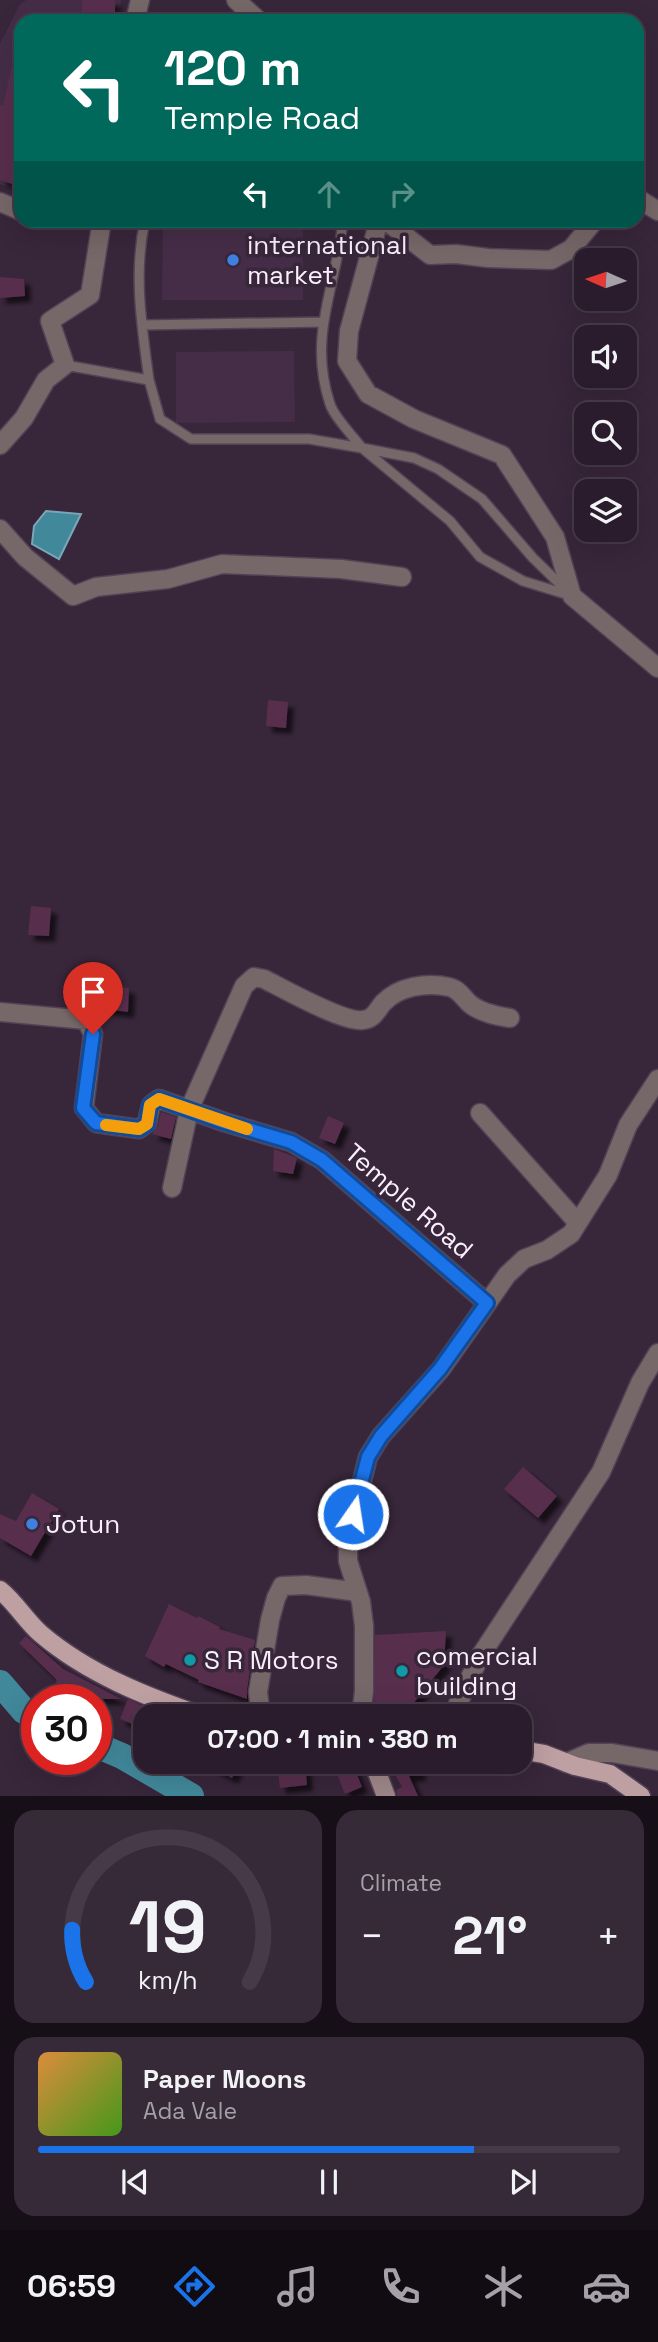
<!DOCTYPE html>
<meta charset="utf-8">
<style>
body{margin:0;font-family:"Space Grotesk",sans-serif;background:#362938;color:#f1f3f6;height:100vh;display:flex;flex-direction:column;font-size:26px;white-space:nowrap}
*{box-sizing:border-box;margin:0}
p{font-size:23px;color:#a5a1a9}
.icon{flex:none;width:38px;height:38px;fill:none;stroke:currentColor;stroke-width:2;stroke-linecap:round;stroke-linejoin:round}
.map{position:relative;height:1796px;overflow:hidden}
.side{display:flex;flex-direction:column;gap:14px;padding:14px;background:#170f18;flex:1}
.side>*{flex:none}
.guide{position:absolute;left:14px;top:14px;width:630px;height:214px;border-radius:21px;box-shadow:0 7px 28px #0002,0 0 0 2px #463a48;background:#00695c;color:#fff;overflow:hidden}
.needle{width:46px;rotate:273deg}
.tools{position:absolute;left:574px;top:248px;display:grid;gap:14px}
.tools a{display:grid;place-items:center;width:63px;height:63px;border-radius:14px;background:#2a1c2c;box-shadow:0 7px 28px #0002,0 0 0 2px #463a48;font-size:35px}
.speed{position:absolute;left:21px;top:1684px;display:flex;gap:14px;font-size:35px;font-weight:700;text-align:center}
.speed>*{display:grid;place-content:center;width:91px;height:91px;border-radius:50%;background:#2a1c2c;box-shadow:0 7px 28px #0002,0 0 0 2px #463a48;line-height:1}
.speed .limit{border:10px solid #d22;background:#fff;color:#111}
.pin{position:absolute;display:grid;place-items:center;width:60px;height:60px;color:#fff;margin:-72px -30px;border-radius:50% 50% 50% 0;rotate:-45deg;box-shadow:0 0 7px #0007}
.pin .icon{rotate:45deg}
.me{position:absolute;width:77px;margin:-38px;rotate:13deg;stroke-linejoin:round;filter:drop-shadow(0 0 5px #0008)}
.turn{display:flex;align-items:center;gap:24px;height:147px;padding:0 35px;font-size:32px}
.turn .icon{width:91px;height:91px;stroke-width:2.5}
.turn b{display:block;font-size:49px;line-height:60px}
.lanes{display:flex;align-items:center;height:66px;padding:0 35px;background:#0003;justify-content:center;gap:35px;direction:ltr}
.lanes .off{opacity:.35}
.big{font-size:52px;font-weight:600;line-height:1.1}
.side .tile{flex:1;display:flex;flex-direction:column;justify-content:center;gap:10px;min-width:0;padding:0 24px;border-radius:21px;background:#362938}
.side .dial{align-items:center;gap:0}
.dial svg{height:182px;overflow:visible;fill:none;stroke:#463a48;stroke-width:7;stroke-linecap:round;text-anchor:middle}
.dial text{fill:#f1f3f6;stroke:none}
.song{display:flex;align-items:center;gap:21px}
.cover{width:84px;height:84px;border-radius:10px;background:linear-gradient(135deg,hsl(30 70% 55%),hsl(100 70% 35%))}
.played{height:7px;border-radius:4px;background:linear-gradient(90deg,#1a73e8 75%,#463a48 75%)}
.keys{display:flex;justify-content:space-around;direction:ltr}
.heat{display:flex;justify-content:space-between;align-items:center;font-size:38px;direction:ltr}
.side .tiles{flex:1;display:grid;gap:14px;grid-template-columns:1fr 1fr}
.tile:last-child{grid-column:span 2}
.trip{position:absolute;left:133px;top:1704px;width:399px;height:70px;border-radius:21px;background:#2a1c2c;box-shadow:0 7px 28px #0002,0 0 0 2px #463a48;font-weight:600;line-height:70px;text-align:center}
.tab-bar{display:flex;height:112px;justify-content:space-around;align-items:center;background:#110b12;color:#a5a1a9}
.tab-bar .icon{width:49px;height:49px}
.tab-bar .active{color:#1a73e8}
.tab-bar b{font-size:32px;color:#f1f3f6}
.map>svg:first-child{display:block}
.built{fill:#452d47}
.water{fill:#41889b;stroke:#79a7b8;stroke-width:2}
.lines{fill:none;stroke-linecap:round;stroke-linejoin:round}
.river{stroke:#41889b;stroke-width:26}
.building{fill:#582e4d;filter:url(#shadow)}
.service-casing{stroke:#534255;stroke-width:12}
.minor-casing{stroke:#534255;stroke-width:21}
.secondary-casing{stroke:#534255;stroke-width:21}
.primary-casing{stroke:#534255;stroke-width:21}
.service{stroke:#766768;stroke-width:9}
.minor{stroke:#766768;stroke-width:18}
.secondary{stroke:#9f8789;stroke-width:18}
.primary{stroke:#be9fa2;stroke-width:18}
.route-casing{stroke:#114b97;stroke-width:18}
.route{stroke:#1a73e8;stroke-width:12}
.slow{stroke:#f59e0b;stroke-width:12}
.shop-dot{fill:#3f7fe0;stroke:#38263a;stroke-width:2.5}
.culture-dot{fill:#0f9aa8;stroke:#38263a;stroke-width:2.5}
.labels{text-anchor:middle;stroke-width:7;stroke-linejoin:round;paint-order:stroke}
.poi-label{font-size:26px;fill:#fbeffc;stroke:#38263a;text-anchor:start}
.street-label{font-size:26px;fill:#fbeffc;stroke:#38263a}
</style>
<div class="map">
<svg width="658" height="1796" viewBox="0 0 658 1796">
<defs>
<filter id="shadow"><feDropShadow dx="6" dy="6" stdDeviation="2" flood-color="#0009"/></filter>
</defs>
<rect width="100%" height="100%" fill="#38263a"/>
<path class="built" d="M26,0H121L120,21H21V192L0,184V44L20,4Z
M163,221H303V300H162Z
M294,351L295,422L176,423V352Z"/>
<path class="water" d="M46,511L81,514L59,559L32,544L34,526Z"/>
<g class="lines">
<path class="river" d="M0,1683L24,1711L37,1719
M96,1745L122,1756L191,1796"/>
</g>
<path class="building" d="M82,0H115V21H82Z
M16,47L21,48V187L0,180V105L3,106Z
M0,277L24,279L25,296L0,298Z
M268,700L288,702L286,728L266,726Z
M31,906L51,908L49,936L28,935Z
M93,984L129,988L128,1012L91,1007Z
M161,1112L176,1117L171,1139L152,1134L158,1125Z
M328,1116L344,1123L335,1144L319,1138Z
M274,1149L297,1158L293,1174L273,1171Z
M523,1467L557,1496L538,1518L504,1489Z
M32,1493L59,1509L31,1556L0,1538V1514L16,1521Z
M169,1604L197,1618L198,1616L220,1627L219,1629L255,1640L247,1690V1699L198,1682L199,1680L166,1664L164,1667L145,1656Z
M446,1631L444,1665L408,1710L374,1707L375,1635Z
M26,1636L63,1669L121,1699H69L52,1690L57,1680L19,1643Z
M128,1699L147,1708L140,1727L120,1719Z
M481,1703L520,1712V1717H480Z
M202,1762H240L232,1778Z
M277,1762H305L307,1785L280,1788Z
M332,1762H352L362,1787L345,1794Z
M388,1762H419L420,1775L409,1776L418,1796H397L396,1790L402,1787Z"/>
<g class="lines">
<g class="service-casing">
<path id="service" d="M145,220C133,274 142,327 149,380
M343,220C337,286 307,335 330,404C334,417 353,436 362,448L414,458L438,469L482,499L533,558L568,592
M142,325L324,322
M65,365L149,380L160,419L191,439H309L362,448L450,521L480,557L523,581L572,596"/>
</g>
<g class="minor-casing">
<path id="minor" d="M236,0L259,21
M135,21L140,0
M637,198L658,211
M0,202L21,211
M379,220L349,331L347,361L368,394L414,419L502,455L555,537L572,596L658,668
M385,220L430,255L456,254L488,258L551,260L571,249L595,220
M0,445L24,418L46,380L65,365L50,321L90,295L102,220
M0,529L25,557L73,596L96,587L168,579L222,564L341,569L402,577
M0,1012L86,1020L93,1034L84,1108L96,1123L139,1129L147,1123L151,1105L159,1099L224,1122L291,1142L322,1160L487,1303
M480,1113L578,1223
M172,1188L189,1110L244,986L254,977L264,979C284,989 344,1023 363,1020C374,1019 377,1010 383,1003C399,986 427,982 449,987C459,989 463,998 470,1004C481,1013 497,1016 510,1018
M261,1717L258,1692L270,1620L276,1598L282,1586L306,1585L358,1592
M361,1717L364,1691V1626L361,1602L348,1561V1537L368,1457L381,1436L441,1369L507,1275L524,1259L547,1250L571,1234L608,1175L628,1125L658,1079
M452,1717L479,1658L601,1472L640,1383L658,1353
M566,1763L589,1753H612L658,1761"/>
</g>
<g class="secondary-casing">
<path id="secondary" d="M373,1762L386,1796"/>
</g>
<g class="primary-casing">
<path id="primary" d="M0,1590C16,1603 26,1621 41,1634C88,1674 147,1697 205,1717
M520,1750L544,1754L575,1766L610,1774L641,1796"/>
</g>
<use href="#service" class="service"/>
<use href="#minor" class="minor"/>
<use href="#secondary" class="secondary"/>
<use href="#primary" class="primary"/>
</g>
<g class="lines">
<g class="route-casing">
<path id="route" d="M93,1034L83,1108L96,1123L139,1129L147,1124L150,1105L159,1099L224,1122L291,1142L322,1160L487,1303L440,1369L381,1436L368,1457L353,1514"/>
</g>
<use href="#route" class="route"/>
<path class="slow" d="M106,1125L139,1129L147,1124L150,1105L159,1099L247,1129"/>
</g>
<g class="shop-dot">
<circle cx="233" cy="260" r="7"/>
<circle cx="32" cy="1524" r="7"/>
</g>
<g class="culture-dot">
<circle cx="190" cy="1660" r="7"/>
<circle cx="402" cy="1671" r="7"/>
</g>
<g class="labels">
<g class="poi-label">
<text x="247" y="254">international<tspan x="247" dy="30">market</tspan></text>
<text x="46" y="1533">Jotun</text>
<text x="416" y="1665">comercial<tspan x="416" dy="30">building</tspan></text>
<text x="204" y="1669">S R Motors</text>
</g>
<g class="street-label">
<text transform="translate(409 1201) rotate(41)" y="9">Temple Road</text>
</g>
</g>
</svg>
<div class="tools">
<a><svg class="needle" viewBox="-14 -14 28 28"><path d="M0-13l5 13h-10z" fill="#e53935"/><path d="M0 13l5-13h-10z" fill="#a5a1a9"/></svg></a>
<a><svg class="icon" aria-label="sound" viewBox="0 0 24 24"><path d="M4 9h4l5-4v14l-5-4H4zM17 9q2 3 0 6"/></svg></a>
<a><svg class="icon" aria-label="search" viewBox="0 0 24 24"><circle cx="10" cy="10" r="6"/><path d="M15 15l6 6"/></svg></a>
<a><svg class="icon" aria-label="layers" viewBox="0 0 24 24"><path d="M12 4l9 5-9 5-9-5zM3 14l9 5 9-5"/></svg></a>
</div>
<div class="speed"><div class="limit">30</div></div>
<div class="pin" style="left:93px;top:1034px;background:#d93025"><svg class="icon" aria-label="arrive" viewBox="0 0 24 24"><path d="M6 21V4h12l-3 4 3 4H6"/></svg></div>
<svg class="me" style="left:353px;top:1514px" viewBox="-20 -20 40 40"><circle r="17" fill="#1a73e8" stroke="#fff" stroke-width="3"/><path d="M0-11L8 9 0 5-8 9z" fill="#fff"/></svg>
<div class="trip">07:00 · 1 min · 380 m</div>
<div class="guide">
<div class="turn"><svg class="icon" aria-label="left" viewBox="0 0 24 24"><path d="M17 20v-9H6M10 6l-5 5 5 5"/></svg><div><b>120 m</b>Temple Road</div></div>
<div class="lanes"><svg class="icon" aria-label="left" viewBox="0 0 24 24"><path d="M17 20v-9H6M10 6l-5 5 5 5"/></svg><svg class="icon off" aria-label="ahead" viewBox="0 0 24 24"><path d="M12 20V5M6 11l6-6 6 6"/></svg><svg class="icon off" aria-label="right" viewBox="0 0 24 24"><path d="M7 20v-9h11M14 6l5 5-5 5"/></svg></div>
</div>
</div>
<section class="side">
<div class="tiles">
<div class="tile dial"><svg viewBox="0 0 100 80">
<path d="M14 69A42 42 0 1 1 86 69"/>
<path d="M14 69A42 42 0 0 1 8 46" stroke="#1a73e8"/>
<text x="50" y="56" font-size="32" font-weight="700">19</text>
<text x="50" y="72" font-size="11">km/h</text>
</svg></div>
<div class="tile"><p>Climate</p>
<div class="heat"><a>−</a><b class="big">21°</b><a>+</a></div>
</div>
<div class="tile">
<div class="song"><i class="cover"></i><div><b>Paper Moons</b><p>Ada Vale</p></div></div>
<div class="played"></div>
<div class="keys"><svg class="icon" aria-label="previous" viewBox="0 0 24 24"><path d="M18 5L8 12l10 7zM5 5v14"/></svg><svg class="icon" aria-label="pause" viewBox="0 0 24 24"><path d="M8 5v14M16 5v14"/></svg><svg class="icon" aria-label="next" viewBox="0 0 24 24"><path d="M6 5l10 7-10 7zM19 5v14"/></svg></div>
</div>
</div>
</section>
<nav class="tab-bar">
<b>06:59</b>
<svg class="icon active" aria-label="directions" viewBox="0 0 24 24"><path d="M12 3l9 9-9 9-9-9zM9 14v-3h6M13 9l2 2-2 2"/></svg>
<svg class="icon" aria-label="music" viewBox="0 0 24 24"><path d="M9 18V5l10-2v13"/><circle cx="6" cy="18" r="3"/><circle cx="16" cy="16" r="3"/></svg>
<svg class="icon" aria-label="phone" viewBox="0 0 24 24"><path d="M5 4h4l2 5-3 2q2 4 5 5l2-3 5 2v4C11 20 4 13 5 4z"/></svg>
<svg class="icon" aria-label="climate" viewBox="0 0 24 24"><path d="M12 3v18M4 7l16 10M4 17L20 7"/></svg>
<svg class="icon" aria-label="car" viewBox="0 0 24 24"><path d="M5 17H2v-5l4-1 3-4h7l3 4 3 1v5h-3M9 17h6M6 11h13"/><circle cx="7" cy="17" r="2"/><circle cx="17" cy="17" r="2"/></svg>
</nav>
